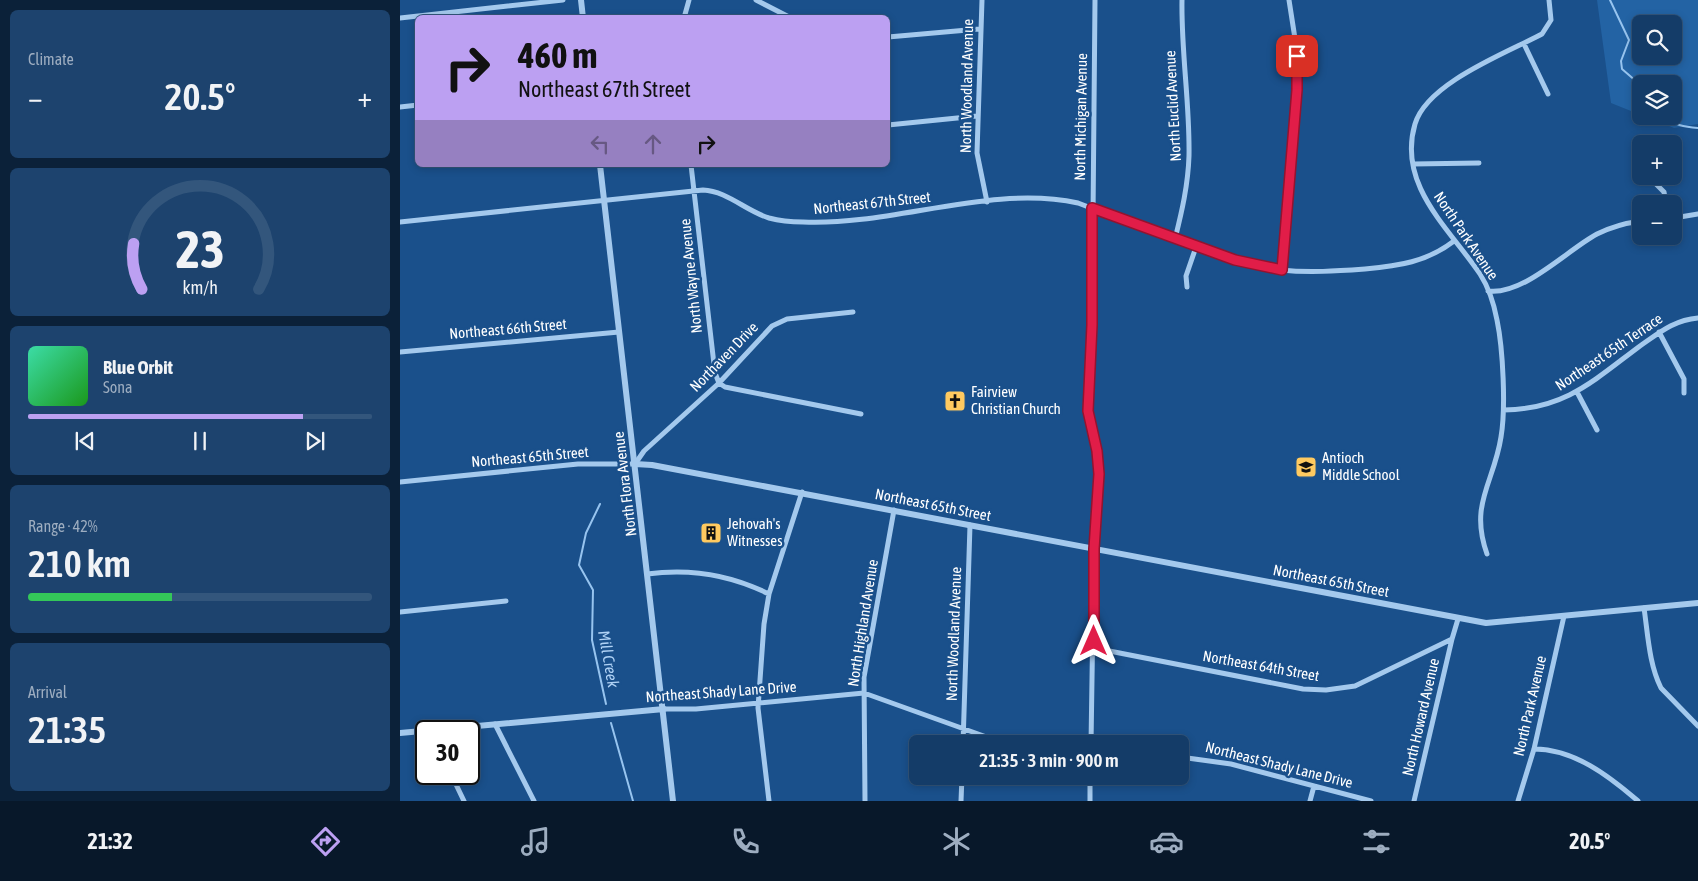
<!DOCTYPE html>
<meta charset="utf-8">
<style>
body{margin:0;font-family:"Asap Condensed",sans-serif;background:#1d436e;color:#f1f3f6;height:100vh;display:flex;flex-direction:column;font-size:19px;white-space:nowrap}
*{box-sizing:border-box;margin:0}
p{font-size:16px;color:#9dadc0}
.icon{flex:none;width:28px;height:28px;fill:none;stroke:currentColor;stroke-width:2;stroke-linecap:round;stroke-linejoin:round}
.map{position:relative;flex:1;overflow:hidden}
.side{display:flex;flex-direction:column;gap:10px;padding:10px;background:#0b2139;width:400px}
.side>*{flex:none}
.hud{position:absolute;left:15px;top:15px;width:475px;height:152px;border-radius:8px;box-shadow:0 2px 8px #0003,0 0 0 1px #33567c;background:#bca0f2;color:#111;overflow:hidden}
.controls{position:absolute;left:1232px;top:15px;display:grid;gap:10px}
.controls a{display:grid;place-items:center;width:50px;height:50px;border-radius:8px;background:#143c68;box-shadow:0 2px 8px #0003,0 0 0 1px #33567c;font-size:25px}
.speed{position:absolute;left:15px;top:720px;display:flex;gap:10px;font-size:25px;font-weight:700;text-align:center}
.speed>*{display:grid;place-content:center;width:65px;height:65px;border-radius:50%;background:#143c68;box-shadow:0 2px 8px #0003,0 0 0 1px #33567c;line-height:1}
.speed .limit{border:2px solid #111;border-radius:8px;background:#fff;color:#111}
.pin{position:absolute;display:grid;place-items:center;width:42px;height:42px;color:#fff;margin:-21px;border-radius:10px;box-shadow:0 2px 8px #0006}
.me{position:absolute;width:55px;margin:-28px;rotate:0deg;stroke-linejoin:round;filter:drop-shadow(0 0 4px #0008)}
.turn{display:flex;align-items:center;gap:18px;height:105px;padding:0 20px;font-size:22px}
.turn .icon{width:65px;height:65px;stroke-width:2.5}
.turn b{display:block;font-size:35px;line-height:42px}
.lanes{display:flex;align-items:center;height:48px;padding:0 20px;background:#0003;justify-content:center;gap:25px;direction:ltr}
.lanes .off{opacity:.35}
.big{font-size:38px;font-weight:600;line-height:1.1}
.side .tile{flex:1;display:flex;flex-direction:column;justify-content:center;gap:8px;min-width:0;padding:0 18px;border-radius:8px;background:#1d436e}
.side .dial{align-items:center;gap:0}
.dial svg{height:130px;overflow:visible;fill:none;stroke:#33567c;stroke-width:7;stroke-linecap:round;text-anchor:middle}
.dial text{fill:#f1f3f6;stroke:none}
.song{display:flex;align-items:center;gap:15px}
.cover{width:60px;height:60px;border-radius:8px;background:linear-gradient(135deg,hsl(160 70% 55%),hsl(120 70% 35%))}
.played{height:5px;border-radius:2px;background:linear-gradient(90deg,#bca0f2 80%,#33567c 80%)}
.keys{display:flex;justify-content:space-around;direction:ltr}
.heat{display:flex;justify-content:space-between;align-items:center;font-size:28px;direction:ltr}
.charge{height:8px;border-radius:4px;background:linear-gradient(90deg,#34c759 42%,#33567c 0)}
.trip{position:absolute;left:509px;top:735px;width:280px;height:50px;border-radius:8px;background:#143c68;box-shadow:0 2px 8px #0003,0 0 0 1px #33567c;font-weight:600;line-height:50px;text-align:center}
.tab-bar{display:flex;height:80px;justify-content:space-around;align-items:center;background:#08182a;color:#9dadc0}
.tab-bar .icon{width:35px;height:35px}
.tab-bar .current{color:#bca0f2}
.tab-bar b{font-size:22px;color:#f1f3f6}
main{display:flex;flex:1;min-height:0}
.map>svg:first-child{display:block}
.green{fill:#2363a4;fill-rule:evenodd}
.lines{fill:none;stroke-linecap:round;stroke-linejoin:round}
.stream{stroke:#97c4ef;stroke-width:2}
.minor{stroke:#a4c9ed;stroke-width:5}
.tertiary{stroke:#a4c9ed;stroke-width:6}
.route-casing{stroke:#92132f;stroke-width:12}
.route{stroke:#e11d48;stroke-width:9}
.labels{text-anchor:middle;stroke-width:5;stroke-linejoin:round;paint-order:stroke}
.street-label{font-size:15px;fill:#fff;stroke:#1a508b}
.poi-label{font-size:15px;fill:#fff;stroke:#1a508b;text-anchor:start}
.water-label{font-size:16px;font-style:italic;fill:#b0d2f5;stroke:#1a508b}
</style>
<main>
<section class="side">
<div class="tile"><p>Climate</p>
<div class="heat"><a>−</a><b class="big">20.5°</b><a>+</a></div>
</div>
<div class="tile dial"><svg viewBox="0 0 100 80">
<path d="M14 69A42 42 0 1 1 86 69"/>
<path d="M14 69A42 42 0 0 1 9 41" stroke="#bca0f2"/>
<text x="50" y="56" font-size="32" font-weight="700">23</text>
<text x="50" y="72" font-size="11">km/h</text>
</svg></div>
<div class="tile">
<div class="song"><i class="cover"></i><div><b>Blue Orbit</b><p>Sona</p></div></div>
<div class="played"></div>
<div class="keys"><svg class="icon" aria-label="previous" viewBox="0 0 24 24"><path d="M18 5L8 12l10 7zM5 5v14"/></svg><svg class="icon" aria-label="pause" viewBox="0 0 24 24"><path d="M8 5v14M16 5v14"/></svg><svg class="icon" aria-label="next" viewBox="0 0 24 24"><path d="M6 5l10 7-10 7zM19 5v14"/></svg></div>
</div>
<div class="tile"><p>Range · 42%</p><b class="big">210 km</b><div class="charge"></div></div>
<div class="tile"><p>Arrival</p><b class="big">21:35</b></div>
</section>
<div class="map">
<svg width="1298" height="801" viewBox="0 0 1298 801">
<rect width="100%" height="100%" fill="#1a508b"/>
<path class="green" d="M1197,0H1298V124L1274,128L1245,116H1274V84H1241V115L1211,103ZM1241,24H1274V56H1241Z"/>
<g class="lines">
<path class="stream" d="M1210,0L1229,40L1221,61L1222,69L1237,82L1241,89
M1263,116C1273,125 1285,127 1298,128
M200,504L186,533L179,565L193,590L192,640L206,704
M211,723L233,801"/>
<path class="minor" d="M356,0L391,18
M582,0L577,153L587,202
M0,18L163,0
M284,18L289,0
M488,37L579,29
M1124,44L1148,94
M0,107L18,105
M488,125L577,116
M1013,164L1079,163
M291,165L315,373L319,383L325,387L461,414
M1255,183L1264,192L1266,204
M1274,218L1298,214
M0,222L303,190C327,191 346,211 369,218C380,221 392,222 403,222C493,226 590,184 678,203C740,226 816,262 881,270C909,273 937,271 965,269C998,266 1027,262 1054,241
M775,239C782,211 788,185 789,156C790,104 781,52 782,0
M882,270L897,90L896,45L889,0
M787,287L786,276L796,247
M1088,291C1123,296 1167,250 1197,234C1211,227 1226,223 1241,221
M1259,332L1284,379V393
M0,352L219,332
M1177,392L1197,430
M1104,410C1165,409 1193,381 1240,346C1259,333 1274,320 1298,318
M0,482L178,464H235L244,451L319,383L372,326L387,319L453,312
M1087,554C1069,504 1094,483 1101,437C1106,408 1103,349 1097,320C1094,304 1089,288 1080,274C1049,228 997,185 1015,124C1027,83 1106,53 1142,34L1151,20L1149,0
M247,574C290,568 331,575 369,594
M1244,608C1248,635 1249,664 1261,688L1298,726
M0,612L106,601
M694,648L903,689L926,690L955,686L1052,639L1058,619
M264,709H296L464,693L606,744
M95,724L134,801
M563,744L570,525
M691,744L694,549L699,474L697,451L687,411L692,325L695,0
M1134,749C1174,749 1209,776 1238,801
M780,757L831,764L971,801
M51,774L64,801
M369,801L358,708L364,624L369,594L402,492
M465,801L464,677L494,510
M561,801L562,776
M690,801V776
M910,801L914,786
M1014,801L1052,639
M1118,801L1134,749L1164,616"/>
<path class="tertiary" d="M181,0L183,18
M200,165L273,801
M235,464L252,465L1086,623L1298,603
M0,733L264,709"/>
</g>
<g class="lines">
<g class="route-casing">
<path id="route" d="M694,641V549L699,474L697,451L688,411L692,325V208L835,260L882,270L897,90V56"/>
</g>
<use href="#route" class="route"/>
</g>
<defs>
<g id="church-square" transform="scale(1.125)"><rect x="-9" y="-9" width="18" height="18" rx="4" fill="#ffca60" stroke="#1a508b"/><path d="M-1.2-6h2.4v3.5h3.3v2.4h-3.3V6h-2.4V-.1h-3.3v-2.4h3.3Z" fill="#111"/></g>
<g id="school-square" transform="scale(1.125)"><rect x="-9" y="-9" width="18" height="18" rx="4" fill="#ffca60" stroke="#1a508b"/><path d="M0-5L7-2L0 1L-7-2ZM-4 1L0 2.5L4 1V4Q0 6-4 4Z" fill="#111"/></g>
<g id="building-square" transform="scale(1.125)"><rect x="-9" y="-9" width="18" height="18" rx="4" fill="#ffca60" stroke="#1a508b"/><path d="M-4-6H4V6H1V3H-1V6H-4ZM-2.5-4.3h1.7v1.8h-1.7ZM.8-4.3h1.7v1.8H.8ZM-2.5-1h1.7V.8h-1.7ZM.8-1h1.7V.8H.8Z" fill="#111"/></g>
</defs>
<g fill-rule="evenodd">
<use href="#church-square" x="555" y="401"/>
<use href="#school-square" x="906" y="467"/>
<use href="#building-square" x="311" y="533"/>
</g>
<g class="labels">
<g class="street-label">
<text transform="translate(567 86) rotate(-89)" y="5">North Woodland Avenue</text>
<text transform="translate(773 106) rotate(-93)" y="5">North Euclid Avenue</text>
<text transform="translate(681 117) rotate(-89)" y="5">North Michigan Avenue</text>
<text transform="translate(472 203) rotate(-6)" y="5">Northeast 67th Street</text>
<text transform="translate(1066 236) rotate(56)" y="5">North Park Avenue</text>
<text transform="translate(291 276) rotate(-96)" y="5">North Wayne Avenue</text>
<text transform="translate(108 329) rotate(-5)" y="5">Northeast 66th Street</text>
<text transform="translate(1209 352) rotate(-34)" y="5">Northeast 65th Terrace</text>
<text transform="translate(324 357) rotate(-46)" y="5">Northaven Drive</text>
<text transform="translate(130 457) rotate(-5)" y="5">Northeast 65th Street</text>
<text transform="translate(225 484) rotate(-97)" y="5">North Flora Avenue</text>
<text transform="translate(533 505) rotate(11)" y="5">Northeast 65th Street</text>
<text transform="translate(931 581) rotate(11)" y="5">Northeast 65th Street</text>
<text transform="translate(463 623) rotate(-81)" y="5">North Highland Avenue</text>
<text transform="translate(554 634) rotate(-88)" y="5">North Woodland Avenue</text>
<text transform="translate(861 666) rotate(10)" y="5">Northeast 64th Street</text>
<text transform="translate(321 692) rotate(-4)" y="5">Northeast Shady Lane Drive</text>
<text transform="translate(1130 706) rotate(-77)" y="5">North Park Avenue</text>
<text transform="translate(1021 717) rotate(-77)" y="5">North Howard Avenue</text>
<text transform="translate(879 765) rotate(14)" y="5">Northeast Shady Lane Drive</text>
</g>
<g class="poi-label">
<text x="571" y="397">Fairview<tspan x="571" dy="17">Christian Church</tspan></text>
<text x="922" y="463">Antioch<tspan x="922" dy="17">Middle School</tspan></text>
<text x="327" y="529">Jehovah's<tspan x="327" dy="17">Witnesses</tspan></text>
</g>
<g class="water-label">
<text transform="translate(209 659) rotate(80)" y="6">Mill Creek</text>
</g>
</g>
</svg>
<div class="controls">
<a><svg class="icon" aria-label="search" viewBox="0 0 24 24"><circle cx="10" cy="10" r="6"/><path d="M15 15l6 6"/></svg></a>
<a><svg class="icon" aria-label="layers" viewBox="0 0 24 24"><path d="M12 4l9 5-9 5-9-5zM3 14l9 5 9-5"/></svg></a>
<a>+</a>
<a>−</a>
</div>
<div class="speed"><div class="limit">30</div></div>
<div class="pin" style="left:897px;top:56px;background:#d93025"><svg class="icon" aria-label="arrive" viewBox="0 0 24 24"><path d="M6 21V4h12l-3 4 3 4H6"/></svg></div>
<svg class="me" style="left:694px;top:641px" viewBox="-20 -20 40 40"><path d="M0-17L14 15 0 8-14 15z" fill="#e11d48" stroke="#fff" stroke-width="4"/></svg>
<div class="trip">21:35 · 3 min · 900 m</div>
<div class="hud">
<div class="turn"><svg class="icon" aria-label="right" viewBox="0 0 24 24"><path d="M7 20v-9h11M14 6l5 5-5 5"/></svg><div><b>460 m</b>Northeast 67th Street</div></div>
<div class="lanes"><svg class="icon off" aria-label="left" viewBox="0 0 24 24"><path d="M17 20v-9H6M10 6l-5 5 5 5"/></svg><svg class="icon off" aria-label="ahead" viewBox="0 0 24 24"><path d="M12 20V5M6 11l6-6 6 6"/></svg><svg class="icon" aria-label="right" viewBox="0 0 24 24"><path d="M7 20v-9h11M14 6l5 5-5 5"/></svg></div>
</div>
</div>
</main>
<nav class="tab-bar">
<b>21:32</b>
<svg class="icon current" aria-label="directions" viewBox="0 0 24 24"><path d="M12 3l9 9-9 9-9-9zM9 14v-3h6M13 9l2 2-2 2"/></svg>
<svg class="icon" aria-label="music" viewBox="0 0 24 24"><path d="M9 18V5l10-2v13"/><circle cx="6" cy="18" r="3"/><circle cx="16" cy="16" r="3"/></svg>
<svg class="icon" aria-label="phone" viewBox="0 0 24 24"><path d="M5 4h4l2 5-3 2q2 4 5 5l2-3 5 2v4C11 20 4 13 5 4z"/></svg>
<svg class="icon" aria-label="climate" viewBox="0 0 24 24"><path d="M12 3v18M4 7l16 10M4 17L20 7"/></svg>
<svg class="icon" aria-label="car" viewBox="0 0 24 24"><path d="M5 17H2v-5l4-1 3-4h7l3 4 3 1v5h-3M9 17h6M6 11h13"/><circle cx="7" cy="17" r="2"/><circle cx="17" cy="17" r="2"/></svg>
<svg class="icon" aria-label="filters" viewBox="0 0 24 24"><path d="M4 7h16M4 17h16"/><circle cx="9" cy="7" r="2"/><circle cx="15" cy="17" r="2"/></svg>
<b>20.5°</b>
</nav>
